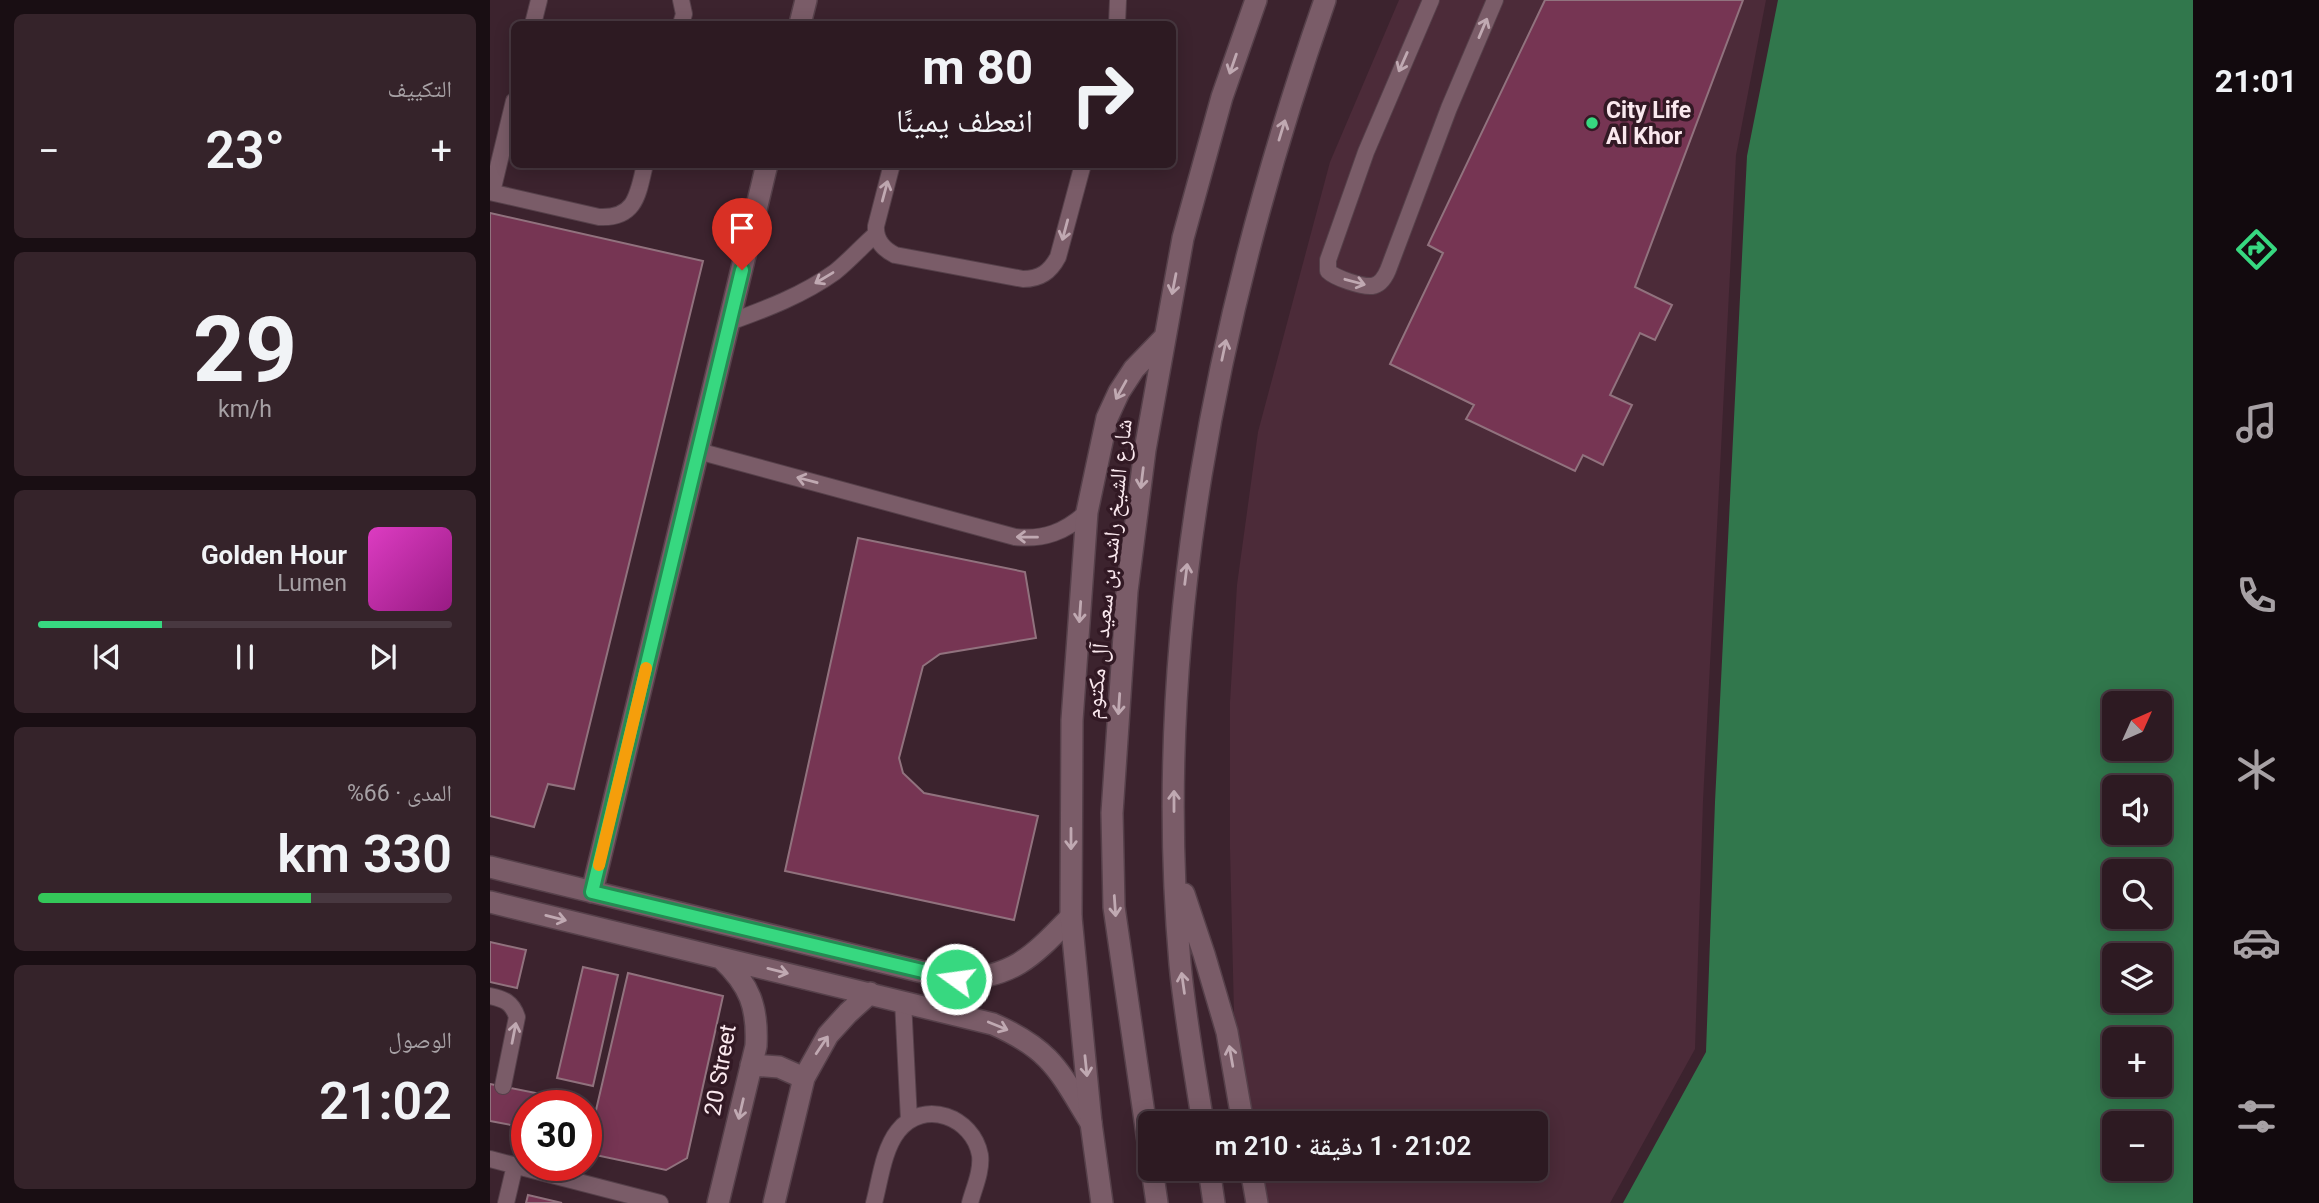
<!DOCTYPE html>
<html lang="ar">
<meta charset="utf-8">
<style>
body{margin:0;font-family:Roboto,"Noto Naskh Arabic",sans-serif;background:#35232a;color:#f1f3f6;direction:rtl;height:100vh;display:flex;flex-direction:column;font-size:26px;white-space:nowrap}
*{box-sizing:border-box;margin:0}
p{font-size:23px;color:#a7a1a5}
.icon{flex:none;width:38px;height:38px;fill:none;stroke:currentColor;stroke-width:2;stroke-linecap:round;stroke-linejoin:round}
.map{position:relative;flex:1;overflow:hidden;direction:ltr}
.sheet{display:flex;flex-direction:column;gap:14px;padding:14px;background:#190e13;width:490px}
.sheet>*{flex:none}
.guide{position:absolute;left:21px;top:21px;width:665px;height:147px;border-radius:10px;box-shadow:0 4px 18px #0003,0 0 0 2px #483840;direction:rtl;background:#2d1a22;color:#f1f3f6;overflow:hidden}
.needle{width:46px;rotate:45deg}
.fabs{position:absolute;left:1612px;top:691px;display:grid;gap:14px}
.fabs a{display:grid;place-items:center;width:70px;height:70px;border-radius:10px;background:#2d1a22;box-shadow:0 4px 18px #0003,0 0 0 2px #483840;font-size:35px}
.speed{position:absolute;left:21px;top:1090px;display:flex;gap:14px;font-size:35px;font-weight:700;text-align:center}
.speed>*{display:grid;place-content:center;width:91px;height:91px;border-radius:50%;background:#2d1a22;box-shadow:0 4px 18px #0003,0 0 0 2px #483840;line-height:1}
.speed .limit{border:10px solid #d22;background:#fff;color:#111}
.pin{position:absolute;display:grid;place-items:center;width:60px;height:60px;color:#fff;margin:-72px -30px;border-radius:50% 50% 50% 0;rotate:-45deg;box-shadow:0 0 7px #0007}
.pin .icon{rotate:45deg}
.me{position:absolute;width:77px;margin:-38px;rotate:284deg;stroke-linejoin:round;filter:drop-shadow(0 0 5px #0008)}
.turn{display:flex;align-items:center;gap:24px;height:147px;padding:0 28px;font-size:32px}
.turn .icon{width:91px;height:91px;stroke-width:2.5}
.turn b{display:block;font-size:49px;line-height:60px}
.big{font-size:52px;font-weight:600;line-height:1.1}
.sheet .card{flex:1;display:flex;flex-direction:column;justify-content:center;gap:10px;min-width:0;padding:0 24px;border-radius:10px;background:#35232a}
.sheet .dial{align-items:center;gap:0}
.dial b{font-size:91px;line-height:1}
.song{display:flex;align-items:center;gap:21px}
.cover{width:84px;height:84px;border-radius:10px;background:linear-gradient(135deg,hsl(310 70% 55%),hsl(310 70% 35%))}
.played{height:7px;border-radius:4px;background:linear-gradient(90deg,#37d880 30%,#483840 30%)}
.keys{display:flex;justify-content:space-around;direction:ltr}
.heat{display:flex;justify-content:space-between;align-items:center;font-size:38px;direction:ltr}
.charge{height:10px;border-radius:5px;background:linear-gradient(90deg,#34c759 66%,#483840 0)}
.trip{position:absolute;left:648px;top:1111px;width:410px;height:70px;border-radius:10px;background:#2d1a22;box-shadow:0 4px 18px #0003,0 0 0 2px #483840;font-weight:600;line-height:70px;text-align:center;direction:rtl}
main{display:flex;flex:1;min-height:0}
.tabs{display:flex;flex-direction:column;width:126px;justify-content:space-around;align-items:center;background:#120a0e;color:#a7a1a5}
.tabs .icon{width:49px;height:49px}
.tabs .current{color:#37d880}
.tabs b{font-size:32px;color:#f1f3f6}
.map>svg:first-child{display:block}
.built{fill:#4c2b39}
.water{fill:#31774c;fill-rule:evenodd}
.building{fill:#763553;stroke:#91727e;stroke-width:2}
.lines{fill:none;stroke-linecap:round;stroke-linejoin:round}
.lane-casing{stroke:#56404a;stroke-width:18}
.street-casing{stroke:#56404a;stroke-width:24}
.secondary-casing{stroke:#56404a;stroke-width:24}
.lane{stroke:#7a5c68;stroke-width:16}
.street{stroke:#7a5c68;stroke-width:21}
.secondary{stroke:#7a5c68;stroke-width:21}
.oneway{stroke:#c0a9b2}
.route-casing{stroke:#248c53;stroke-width:18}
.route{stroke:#37d880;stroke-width:12}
.slow{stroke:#f59e0b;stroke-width:12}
.poi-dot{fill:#37d880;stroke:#321924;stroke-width:2.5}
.labels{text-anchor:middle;stroke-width:7;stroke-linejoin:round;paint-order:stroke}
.poi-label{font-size:23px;font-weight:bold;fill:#fae8ee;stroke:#321924;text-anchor:start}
.street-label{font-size:23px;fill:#fae8ee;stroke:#321924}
</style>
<main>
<nav class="tabs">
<b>21:01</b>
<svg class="icon current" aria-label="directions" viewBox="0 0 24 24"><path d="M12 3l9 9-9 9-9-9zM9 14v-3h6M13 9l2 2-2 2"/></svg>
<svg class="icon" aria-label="music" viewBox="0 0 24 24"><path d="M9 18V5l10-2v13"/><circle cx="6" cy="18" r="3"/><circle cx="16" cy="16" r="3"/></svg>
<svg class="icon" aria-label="phone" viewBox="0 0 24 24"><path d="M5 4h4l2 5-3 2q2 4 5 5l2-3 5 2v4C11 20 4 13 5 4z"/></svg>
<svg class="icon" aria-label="climate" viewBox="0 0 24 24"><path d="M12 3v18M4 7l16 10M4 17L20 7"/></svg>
<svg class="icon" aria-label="car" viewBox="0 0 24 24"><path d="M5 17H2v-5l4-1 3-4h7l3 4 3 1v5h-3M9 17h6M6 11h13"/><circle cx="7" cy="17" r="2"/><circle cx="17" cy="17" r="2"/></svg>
<svg class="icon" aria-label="filters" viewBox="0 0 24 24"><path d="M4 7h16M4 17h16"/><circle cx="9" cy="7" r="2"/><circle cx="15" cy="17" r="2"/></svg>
</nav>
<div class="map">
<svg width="1703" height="1203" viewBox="0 0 1703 1203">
<rect width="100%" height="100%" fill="#3c232e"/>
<path class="built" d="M909,0H1276L1246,155L1213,801L1205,1049L1120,1203H773L768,1169H1045V1124H761L744,1013L740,849V702L747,585L768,432L840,162Z"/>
<path class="water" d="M1288,0H1703V1203H1133L1216,1052L1225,802L1257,156ZM1624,704H1670V749H1624ZM1624,788H1670V833H1624ZM1624,872H1670V917H1624ZM1624,956H1670V1001H1624ZM1624,1040H1670V1085H1624ZM1624,1124H1670V1169H1624Z"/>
<path class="building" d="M1055,0H1253L1145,287L1182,305L1165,340L1150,333L1120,395L1142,405L1113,465L1093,455L1085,471L976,419L984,405L900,364L953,253L938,245Z
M0,213L213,261L84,789L58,784L44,827L0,816Z
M368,538L535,572L546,638L450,654L433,666L409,758L413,773L434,793L548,816L524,920L295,871Z
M0,942L36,950L27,988L0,982Z
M93,967L128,975L103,1086L67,1078Z
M138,973L233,996L197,1158L176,1170L96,1153Z
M0,1084L56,1095L54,1106H37V1128L0,1121Z
M38,1195L72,1203H36Z"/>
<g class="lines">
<g class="lane-casing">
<path id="lane" d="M941,0L876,152L838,260V271C845,278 872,287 882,286C890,285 895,277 898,270L959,108L1005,0
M43,24L49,0
M191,24L194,14L191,0
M627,24L628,0
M402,164L386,226C385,240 393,249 405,255L533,279C550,279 560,272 568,257L593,164
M0,192L109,217C146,219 148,194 155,164
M2,192L24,101
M240,322C276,309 313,295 345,272C359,261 372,246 386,234
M208,451L525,537C554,540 575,532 597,512
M0,996C14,999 22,1002 27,1017L13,1086
M413,1001L419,1120
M0,1159L170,1203
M16,1203L25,1165
M384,1203C390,1181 393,1150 408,1131C434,1098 483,1117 490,1155C492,1171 484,1188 480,1203"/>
</g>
<g class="street-casing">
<path id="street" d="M310,24L316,0
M0,867L466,980C524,977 542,957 581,917
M102,892L277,164
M0,902L503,1024C562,1050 569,1071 601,1123
M261,1065L289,1067L314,1078
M228,1203L266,1046C268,1007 260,985 231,958
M284,1203L314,1078L338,1035L358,1013L380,993"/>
</g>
<g class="secondary-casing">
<path id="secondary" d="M694,894L714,954L737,1032L753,1124
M713,1124C705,1071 695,1017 690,964C661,635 727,309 835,0
M660,1155L624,907L622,813L637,591L655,450L693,238L732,97L766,0
M662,1169L667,1203
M719,1169L724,1203
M761,1169L767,1203
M612,1203L601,1123L581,917L582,720L597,512L617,418L629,392L644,369L674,338"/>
</g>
<use href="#lane" class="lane"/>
<use href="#street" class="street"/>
<use href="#secondary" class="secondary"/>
</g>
<defs><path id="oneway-shaft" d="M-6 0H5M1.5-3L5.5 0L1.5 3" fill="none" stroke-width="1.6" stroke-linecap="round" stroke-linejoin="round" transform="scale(1.75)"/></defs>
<g class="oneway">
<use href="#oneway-shaft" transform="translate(993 28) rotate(-67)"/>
<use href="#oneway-shaft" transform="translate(913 62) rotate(114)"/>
<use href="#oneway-shaft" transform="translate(743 64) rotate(109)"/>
<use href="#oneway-shaft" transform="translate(792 130) rotate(-73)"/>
<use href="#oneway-shaft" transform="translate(395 191) rotate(-75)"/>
<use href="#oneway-shaft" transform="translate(575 230) rotate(105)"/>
<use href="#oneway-shaft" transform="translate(334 278) rotate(149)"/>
<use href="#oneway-shaft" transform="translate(865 282) rotate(15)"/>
<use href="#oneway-shaft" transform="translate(684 284) rotate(101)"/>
<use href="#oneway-shaft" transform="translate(734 350) rotate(-78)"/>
<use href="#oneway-shaft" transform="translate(631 390) rotate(119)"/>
<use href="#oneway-shaft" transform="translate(652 478) rotate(97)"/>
<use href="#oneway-shaft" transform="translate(317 480) rotate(-165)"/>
<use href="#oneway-shaft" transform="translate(537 537) rotate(-179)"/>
<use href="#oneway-shaft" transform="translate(696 574) rotate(-83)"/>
<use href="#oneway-shaft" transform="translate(590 612) rotate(94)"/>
<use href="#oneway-shaft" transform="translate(629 704) rotate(94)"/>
<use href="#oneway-shaft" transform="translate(684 801) rotate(-90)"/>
<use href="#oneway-shaft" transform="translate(581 839) rotate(90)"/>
<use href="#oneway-shaft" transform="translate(625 906) rotate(86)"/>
<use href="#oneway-shaft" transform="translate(66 918) rotate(14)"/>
<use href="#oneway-shaft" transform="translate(288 971) rotate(14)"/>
<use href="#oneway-shaft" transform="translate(693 983) rotate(-98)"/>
<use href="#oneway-shaft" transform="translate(508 1026) rotate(22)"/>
<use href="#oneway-shaft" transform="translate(24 1033) rotate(-79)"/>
<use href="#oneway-shaft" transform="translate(332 1045) rotate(-56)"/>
<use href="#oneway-shaft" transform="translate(741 1056) rotate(-100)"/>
<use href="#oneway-shaft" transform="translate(596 1066) rotate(84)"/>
<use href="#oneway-shaft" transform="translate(251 1109) rotate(103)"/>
</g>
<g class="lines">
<g class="route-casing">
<path id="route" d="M252,270L102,892L466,979"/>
</g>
<use href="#route" class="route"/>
<path class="slow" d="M109,865L156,668"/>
</g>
<circle class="poi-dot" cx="1102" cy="123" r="7"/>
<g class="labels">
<g class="poi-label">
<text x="1116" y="118">City Life<tspan x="1116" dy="26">Al Khor</tspan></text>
</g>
<g class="street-label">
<text transform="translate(618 569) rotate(-84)" y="8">شارع الشيخ راشد بن سعيد آل مكتوم</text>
<text transform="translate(230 1070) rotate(-80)" y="8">20 Street</text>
</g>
</g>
</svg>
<div class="fabs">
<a><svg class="needle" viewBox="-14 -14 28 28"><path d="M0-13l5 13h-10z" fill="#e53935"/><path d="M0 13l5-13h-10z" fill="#a7a1a5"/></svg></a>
<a><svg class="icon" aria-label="sound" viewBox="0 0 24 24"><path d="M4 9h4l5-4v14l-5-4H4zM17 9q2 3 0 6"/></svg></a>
<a><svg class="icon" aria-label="search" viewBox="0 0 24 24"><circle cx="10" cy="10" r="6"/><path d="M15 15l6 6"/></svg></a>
<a><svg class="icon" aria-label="layers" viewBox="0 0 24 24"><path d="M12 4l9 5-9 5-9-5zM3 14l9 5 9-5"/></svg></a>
<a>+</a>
<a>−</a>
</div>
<div class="speed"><div class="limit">30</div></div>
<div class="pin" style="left:252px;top:270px;background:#d93025"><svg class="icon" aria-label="arrive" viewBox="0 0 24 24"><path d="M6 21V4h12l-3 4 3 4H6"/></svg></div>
<svg class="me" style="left:466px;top:979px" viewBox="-20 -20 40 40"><circle r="17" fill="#37d880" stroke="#fff" stroke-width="3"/><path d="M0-11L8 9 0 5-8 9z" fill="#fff"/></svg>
<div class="trip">21:02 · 1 دقيقة · 210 m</div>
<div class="guide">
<div class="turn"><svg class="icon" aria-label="right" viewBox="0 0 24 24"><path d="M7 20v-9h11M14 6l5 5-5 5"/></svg><div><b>80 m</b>انعطف يمينًا</div></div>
</div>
</div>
<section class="sheet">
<div class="card"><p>التكييف</p>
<div class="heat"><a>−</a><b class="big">23°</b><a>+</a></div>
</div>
<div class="card dial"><b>29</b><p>km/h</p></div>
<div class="card">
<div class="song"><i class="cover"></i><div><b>Golden Hour</b><p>Lumen</p></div></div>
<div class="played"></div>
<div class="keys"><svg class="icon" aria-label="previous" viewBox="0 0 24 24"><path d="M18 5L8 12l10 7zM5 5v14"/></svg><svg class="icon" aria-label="pause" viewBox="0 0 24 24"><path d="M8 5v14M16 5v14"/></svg><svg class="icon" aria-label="next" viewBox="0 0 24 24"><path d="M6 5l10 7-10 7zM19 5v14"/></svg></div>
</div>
<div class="card"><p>المدى · 66%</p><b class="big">330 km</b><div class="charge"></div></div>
<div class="card"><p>الوصول</p><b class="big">21:02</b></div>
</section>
</main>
